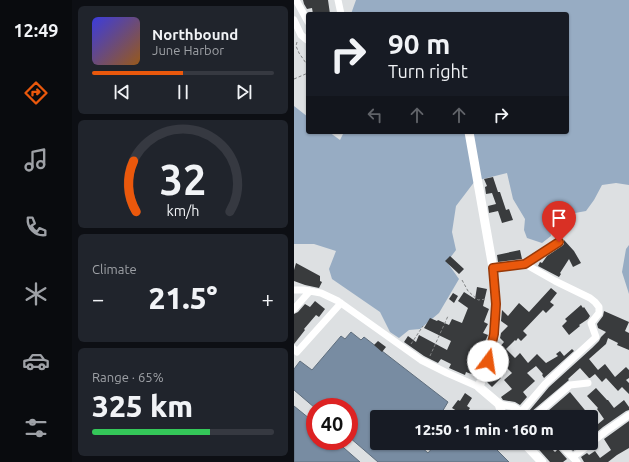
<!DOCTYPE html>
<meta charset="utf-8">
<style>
body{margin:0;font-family:Ubuntu,sans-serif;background:#20242c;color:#f1f3f6;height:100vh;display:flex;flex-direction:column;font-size:15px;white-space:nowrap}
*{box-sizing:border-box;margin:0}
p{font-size:13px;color:#9ea1a6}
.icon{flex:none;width:22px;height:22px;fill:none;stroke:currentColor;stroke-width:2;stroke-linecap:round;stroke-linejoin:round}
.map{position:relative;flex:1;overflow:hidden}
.panel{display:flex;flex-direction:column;gap:6px;padding:6px;background:#0d0f14;width:222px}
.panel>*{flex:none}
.hud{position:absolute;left:12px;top:12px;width:263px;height:122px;border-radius:4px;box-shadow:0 1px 3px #0004;background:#171b24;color:#f1f3f6;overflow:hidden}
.speed{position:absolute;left:12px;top:398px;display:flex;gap:8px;font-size:20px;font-weight:700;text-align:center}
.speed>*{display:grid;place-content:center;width:52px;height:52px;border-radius:50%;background:#171b24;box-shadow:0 1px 3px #0004;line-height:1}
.speed .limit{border:6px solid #d22;background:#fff;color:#111}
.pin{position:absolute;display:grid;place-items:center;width:34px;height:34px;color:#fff;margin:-41px -17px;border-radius:50% 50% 50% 0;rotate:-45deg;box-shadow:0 0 4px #0007}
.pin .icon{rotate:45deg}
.me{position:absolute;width:44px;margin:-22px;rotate:14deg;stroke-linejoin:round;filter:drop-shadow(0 0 3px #0008)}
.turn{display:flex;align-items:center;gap:14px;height:84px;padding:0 16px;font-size:18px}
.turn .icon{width:52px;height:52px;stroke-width:2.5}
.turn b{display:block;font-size:28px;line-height:34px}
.lanes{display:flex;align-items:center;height:38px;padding:0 16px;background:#0003;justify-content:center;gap:20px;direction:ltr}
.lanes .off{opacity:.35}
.big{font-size:30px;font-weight:800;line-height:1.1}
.panel .card{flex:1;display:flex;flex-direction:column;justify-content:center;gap:6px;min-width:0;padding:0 14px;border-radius:6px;background:#20242c}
.panel .dial{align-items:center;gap:0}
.dial svg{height:104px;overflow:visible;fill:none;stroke:#363941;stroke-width:7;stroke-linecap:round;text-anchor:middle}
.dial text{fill:#f1f3f6;stroke:none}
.song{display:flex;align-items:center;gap:12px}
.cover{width:48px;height:48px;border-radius:6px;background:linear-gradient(135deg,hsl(240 70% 55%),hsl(30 70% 35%))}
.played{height:4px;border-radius:2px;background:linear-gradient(90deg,#ea580c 50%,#363941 50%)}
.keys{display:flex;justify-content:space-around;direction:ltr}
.heat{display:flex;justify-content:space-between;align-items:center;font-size:22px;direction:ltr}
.charge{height:6px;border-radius:3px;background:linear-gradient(90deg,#34c759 65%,#363941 0)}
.trip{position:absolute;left:76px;top:410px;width:228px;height:40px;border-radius:4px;background:#171b24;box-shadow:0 1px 3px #0004;font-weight:800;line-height:40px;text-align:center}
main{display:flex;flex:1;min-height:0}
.tabs{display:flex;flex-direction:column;width:72px;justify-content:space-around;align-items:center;background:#090b0e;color:#9ea1a6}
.tabs .icon{width:28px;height:28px}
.tabs .selected{color:#ea580c}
.tabs b{font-size:18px;color:#f1f3f6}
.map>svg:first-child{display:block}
.forest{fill:#97acc3}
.water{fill:#788ca2;stroke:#5f6e7d}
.building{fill:#393b3d}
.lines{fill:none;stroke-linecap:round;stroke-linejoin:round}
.path{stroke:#818384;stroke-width:1;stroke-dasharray:3 2;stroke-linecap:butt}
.street{stroke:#fff;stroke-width:7}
.secondary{stroke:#fff;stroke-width:9}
.route-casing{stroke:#983908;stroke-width:10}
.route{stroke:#ea580c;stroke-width:7}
</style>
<main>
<nav class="tabs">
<b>12:49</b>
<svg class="icon selected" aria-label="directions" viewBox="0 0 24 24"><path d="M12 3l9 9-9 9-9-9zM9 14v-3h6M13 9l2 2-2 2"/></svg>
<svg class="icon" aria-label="music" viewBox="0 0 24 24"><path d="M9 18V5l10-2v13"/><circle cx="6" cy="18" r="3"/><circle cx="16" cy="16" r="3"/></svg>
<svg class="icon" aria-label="phone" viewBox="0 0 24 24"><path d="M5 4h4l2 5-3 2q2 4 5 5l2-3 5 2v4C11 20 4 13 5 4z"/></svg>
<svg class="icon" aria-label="climate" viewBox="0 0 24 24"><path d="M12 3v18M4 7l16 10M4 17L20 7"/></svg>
<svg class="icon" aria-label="car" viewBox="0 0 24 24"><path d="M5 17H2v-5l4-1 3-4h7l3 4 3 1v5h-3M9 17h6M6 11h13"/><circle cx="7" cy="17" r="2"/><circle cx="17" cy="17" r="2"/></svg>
<svg class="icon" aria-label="filters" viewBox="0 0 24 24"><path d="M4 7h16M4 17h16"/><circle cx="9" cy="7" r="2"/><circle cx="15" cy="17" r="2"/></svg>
</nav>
<section class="panel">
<div class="card">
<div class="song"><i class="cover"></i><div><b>Northbound</b><p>June Harbor</p></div></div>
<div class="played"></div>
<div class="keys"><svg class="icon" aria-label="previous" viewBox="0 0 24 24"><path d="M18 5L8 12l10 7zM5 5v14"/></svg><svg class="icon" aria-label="pause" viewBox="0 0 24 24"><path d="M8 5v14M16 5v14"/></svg><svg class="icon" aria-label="next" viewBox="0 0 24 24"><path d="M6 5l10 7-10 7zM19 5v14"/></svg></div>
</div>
<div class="card dial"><svg viewBox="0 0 100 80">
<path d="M14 69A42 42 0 1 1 86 69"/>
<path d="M14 69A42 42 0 0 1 12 30" stroke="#ea580c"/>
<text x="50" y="56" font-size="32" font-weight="700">32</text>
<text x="50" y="72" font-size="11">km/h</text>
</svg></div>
<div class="card"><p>Climate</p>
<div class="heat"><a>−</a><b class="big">21.5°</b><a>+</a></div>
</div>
<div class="card"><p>Range · 65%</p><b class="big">325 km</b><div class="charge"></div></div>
</section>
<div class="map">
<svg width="335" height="462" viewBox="0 0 335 462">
<rect width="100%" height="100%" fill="#dde0e2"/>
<path class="forest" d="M62,0H335V185L322,183L308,185L300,200L292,211L281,213L264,203L255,217L257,236L248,243L233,238L230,230L231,219L219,199L213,173L181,181L162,206L158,232L162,250L153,262L165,279L145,313L126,329L115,330L105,338L96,332L86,312L38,279L35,269L42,251L20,244H0V106L14,117V132H35L46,140L50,132H273V14H57Z
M335,245V294L328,272L332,249Z"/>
<path class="water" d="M57,332L67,340L70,337L154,402L145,417H83V443H127L125,445L134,453L140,446L138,443H196L215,462H84L55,437V407L21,408L0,390V369L6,361L18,370L47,336L51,339Z
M0,406L21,423V441H42L66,462H0Z"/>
<path class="building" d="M9,0H34L36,14H19L18,8L13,9L10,4Z
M199,177L204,192H206L212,210L215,209L219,220L208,223L204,211L195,213L194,206L202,204L198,193L192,194L191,187L193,186L190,179Z
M270,240L280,251L287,263L279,267L275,259L266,273L267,274L265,277L244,266L246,262L248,263L253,256L268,246L270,244Z
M226,250L228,259L204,262L203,255Z
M156,256L170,269L165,274L151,261Z
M2,263L26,276V281L28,282L25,288L11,285L0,281V270Z
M183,287L193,289L189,306L195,309L190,322L194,324L189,333L194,335L189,346L191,347L182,367L183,368L180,375L172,372L171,375L155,368L157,364L147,359L144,363L130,356L110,342L114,336L122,342L125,335L153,350L157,341L130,328L136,318L143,321L144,320L155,325L158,319L168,323L174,308L164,301L170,292L181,299Z
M257,288L263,293L256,302L260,305L252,313L249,310L229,331L233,335L227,341L224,338L222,341L221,340L212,349L221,358L226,353L234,363L243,354L252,363L264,356L262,354L266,351L270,356L278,349L280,351L250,378L248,375L249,374L242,366L233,373L241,381L229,392L233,397L226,405L221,402L209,400L207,397L218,389L210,380L218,373L210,365L203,370L199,365L205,361L203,359L209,354L204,349L210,342L206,338L207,333L214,326L207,321L208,310L214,316L225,303L235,312Z
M159,293L164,296L160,303L155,299Z
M21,301L31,309L25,317L22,315L10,329L11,330L0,344V314L4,312L11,304L16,307Z
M287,305L289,308L290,307L296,316L294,319L285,325L286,326L275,335L268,326L273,321L271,319Z
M310,311L335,322L331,331L335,333V350L323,345L324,343L314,338L312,344L295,359L304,370L311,364L321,377L332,367L335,370V378L332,380L335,383V394L328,387L324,391L312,378L308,382L301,374L296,378H295L286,368L274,379L275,380L237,412L235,411L255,387L298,348L305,341L307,337L312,332L304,328L303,324L309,316Z
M84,341L92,347L88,352L80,345Z
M202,373L207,378L198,387L193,382Z
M302,388L313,400H314L320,408L330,400L335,407V410L332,411L309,427L297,437V430L310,419L303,409L304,408L293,396Z
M276,392L295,415L292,417H270L266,412L260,417H247Z
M171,393L178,398L173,406L176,408L171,416L158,408L164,400L166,401Z
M335,421V448L323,455L314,462H290L287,457L293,453L295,455L301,451L306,458L317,450L310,439Z
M239,443H252L261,452L264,449L273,459L269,462H256Z
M272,443H286L287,444L279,451Z"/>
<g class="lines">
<path class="path" d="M3,42L2,46L5,53L14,66
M0,79L14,73
M168,280L174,291L184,300L193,299
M117,344L129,326
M136,356L154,316"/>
<path class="street" d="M2,0L14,22
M44,0L47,14
M0,20L7,35L13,40H14
M199,268L231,264L265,242
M0,290H10L27,293L44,301L127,360L153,373L185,387
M0,309L16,291
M0,349L3,352L47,303
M205,404L220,407L235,417
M227,412L251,384L302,337L297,323L305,313V307L301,302L296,298L261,281L231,264
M239,417L276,385L294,383
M265,443L283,462
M297,443L312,431L335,415
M279,457L297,443"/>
<path class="secondary" d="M175,132L199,268L202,305L201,334L194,361L185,387L205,404L209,417
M230,443L248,462"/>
</g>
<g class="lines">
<g class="route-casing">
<path id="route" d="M194,361L200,334L202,304L199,268L231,264L265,242"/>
</g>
<use href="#route" class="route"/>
</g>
</svg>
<div class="speed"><div class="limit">40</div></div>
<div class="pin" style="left:265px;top:242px;background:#d93025"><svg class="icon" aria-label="arrive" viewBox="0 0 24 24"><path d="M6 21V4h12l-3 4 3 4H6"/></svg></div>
<svg class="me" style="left:194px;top:361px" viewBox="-20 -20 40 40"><circle r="19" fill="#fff"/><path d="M0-13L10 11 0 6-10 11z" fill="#ea580c"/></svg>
<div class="trip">12:50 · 1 min · 160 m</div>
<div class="hud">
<div class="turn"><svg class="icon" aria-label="right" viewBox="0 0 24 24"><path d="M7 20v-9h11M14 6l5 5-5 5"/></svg><div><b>90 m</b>Turn right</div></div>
<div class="lanes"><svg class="icon off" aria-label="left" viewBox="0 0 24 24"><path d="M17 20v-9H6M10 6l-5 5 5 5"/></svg><svg class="icon off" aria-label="ahead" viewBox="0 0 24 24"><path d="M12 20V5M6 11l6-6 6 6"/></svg><svg class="icon off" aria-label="ahead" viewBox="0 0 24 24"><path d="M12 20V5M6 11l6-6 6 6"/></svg><svg class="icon" aria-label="right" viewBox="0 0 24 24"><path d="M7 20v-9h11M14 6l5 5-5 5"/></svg></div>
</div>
</div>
</main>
